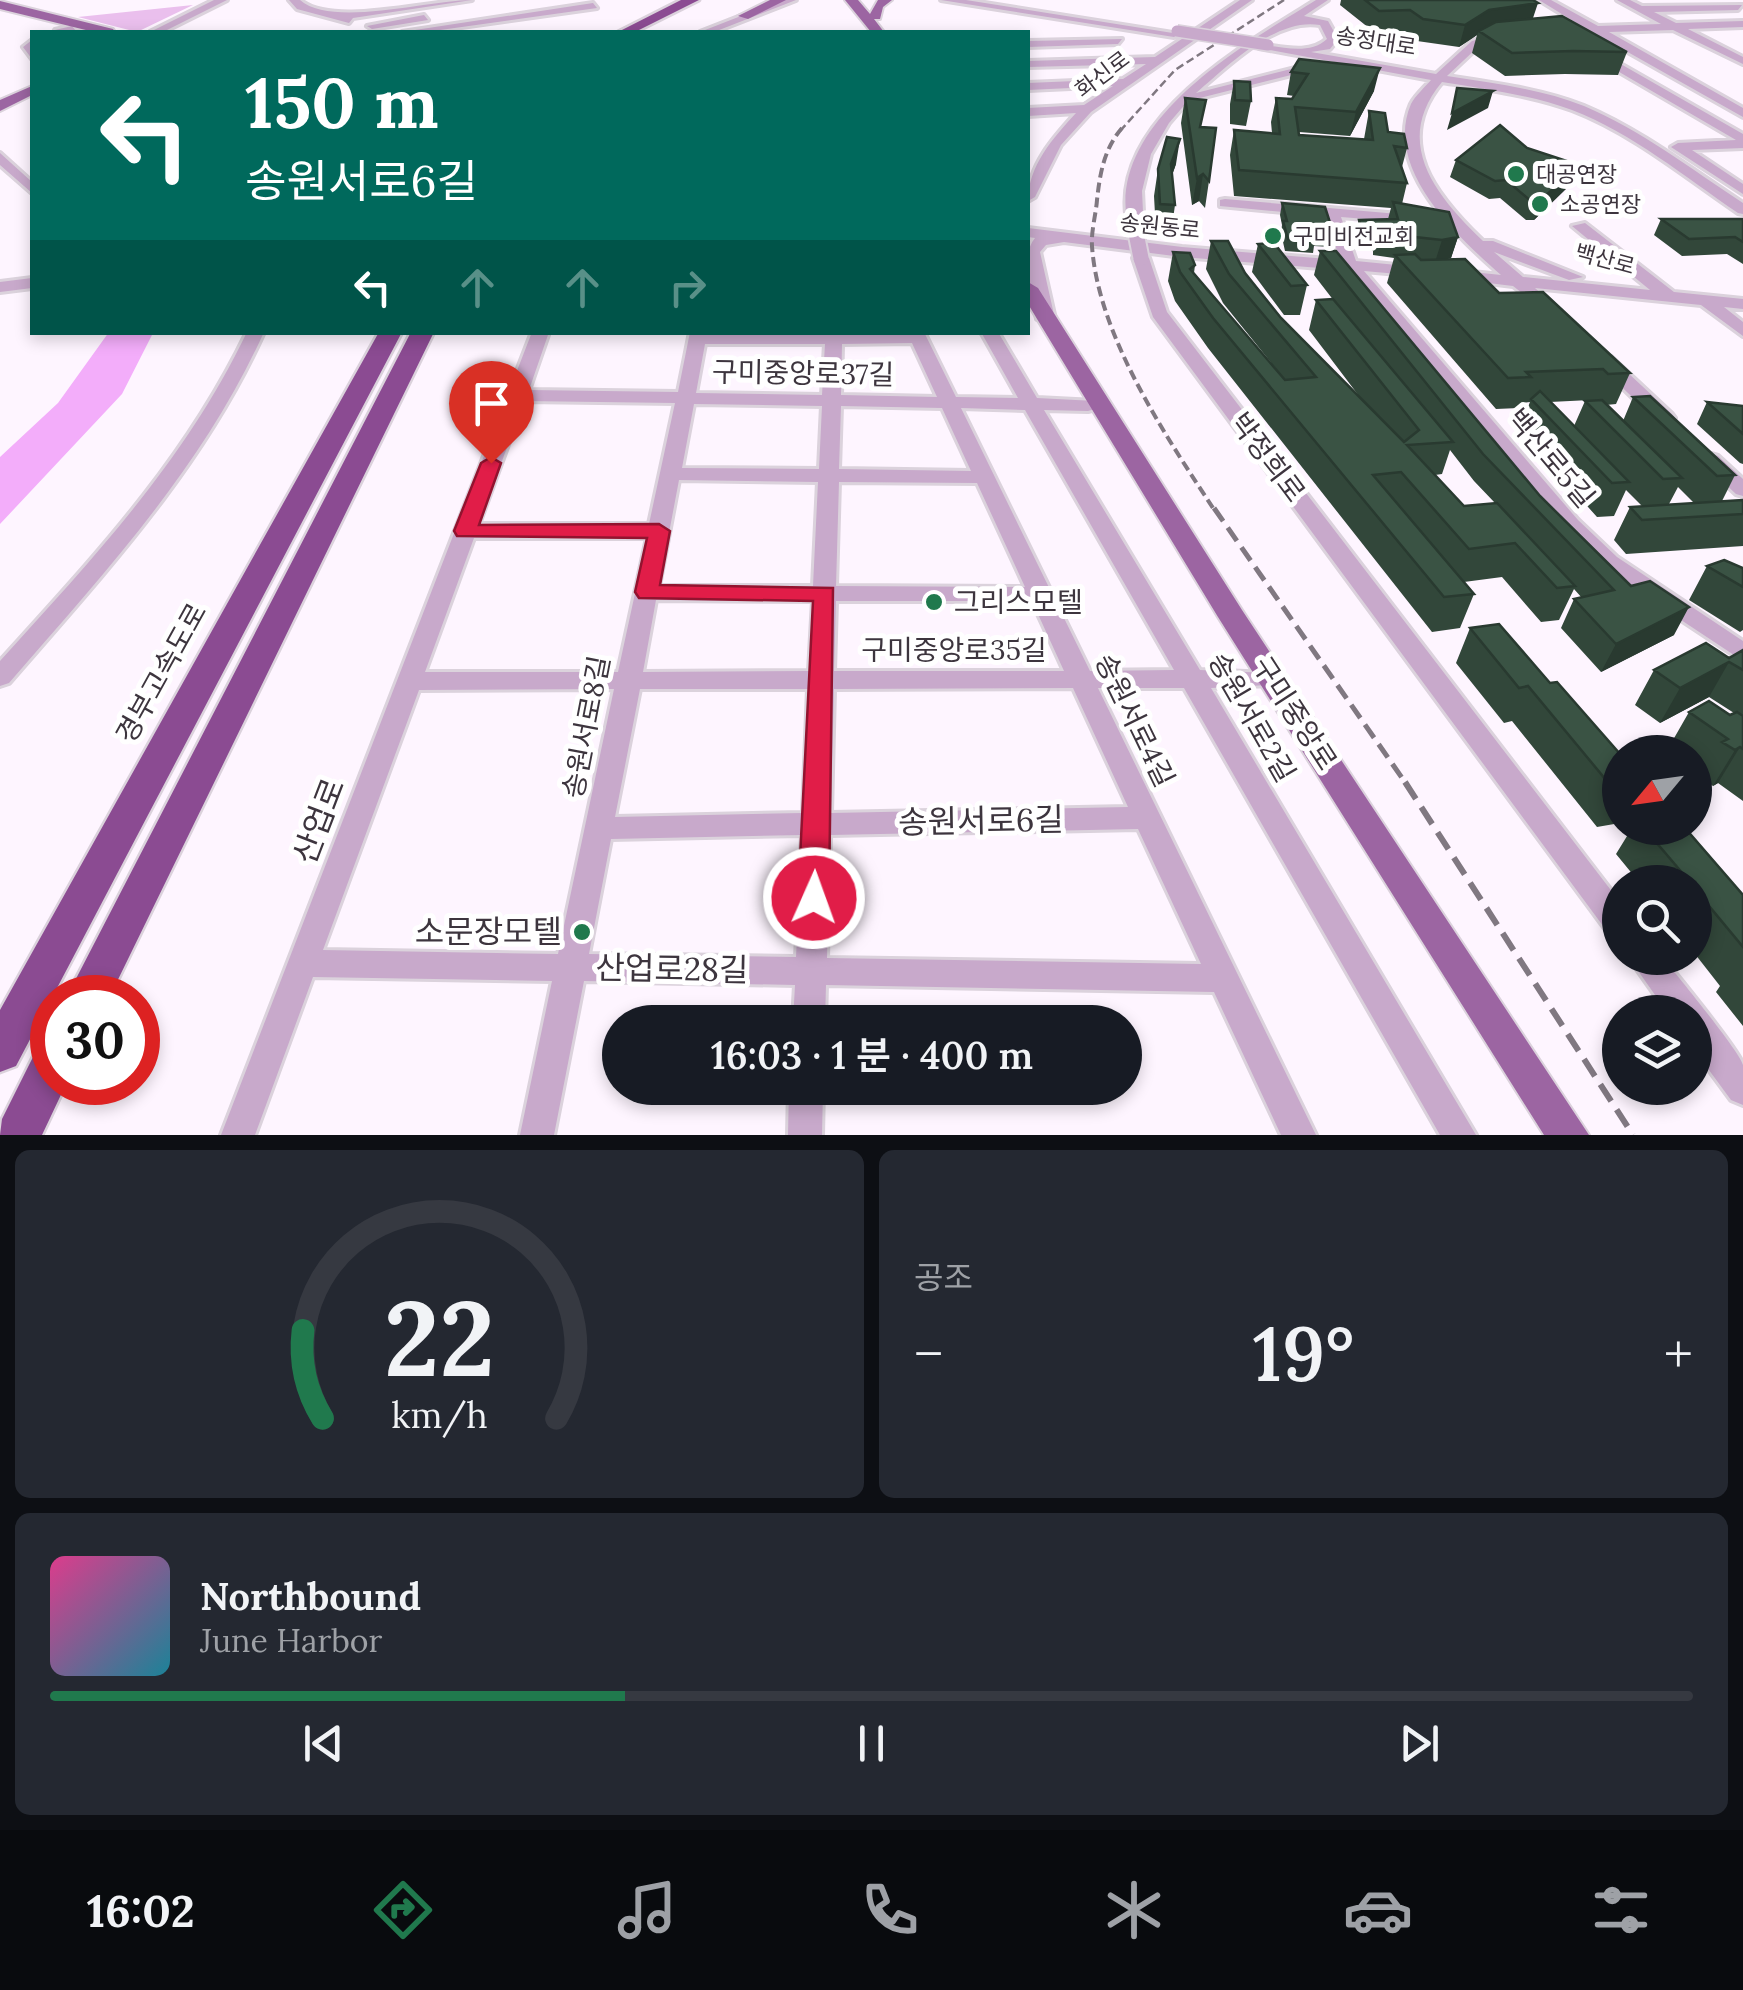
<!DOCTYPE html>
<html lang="ko">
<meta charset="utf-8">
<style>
body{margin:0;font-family:Lora,"Noto Sans KR",serif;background:#242831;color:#f1f3f6;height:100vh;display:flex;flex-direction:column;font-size:38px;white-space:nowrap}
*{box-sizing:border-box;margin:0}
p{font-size:32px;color:#9ea1a6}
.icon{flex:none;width:55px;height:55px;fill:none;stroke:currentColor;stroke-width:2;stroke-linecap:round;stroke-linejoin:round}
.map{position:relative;height:1135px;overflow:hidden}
.drawer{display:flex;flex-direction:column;gap:15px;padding:15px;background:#0d0f14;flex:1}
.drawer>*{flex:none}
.top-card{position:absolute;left:30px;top:30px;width:1000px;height:305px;border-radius:0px;box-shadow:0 5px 15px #0003;background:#00695c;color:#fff;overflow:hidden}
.needle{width:65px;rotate:241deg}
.tools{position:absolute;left:1602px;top:735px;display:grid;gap:20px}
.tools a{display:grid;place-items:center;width:110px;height:110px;border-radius:50%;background:#171b24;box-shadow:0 5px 15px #0003;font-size:50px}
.speed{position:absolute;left:30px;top:975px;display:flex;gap:20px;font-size:50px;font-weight:700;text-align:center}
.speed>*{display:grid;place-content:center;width:130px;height:130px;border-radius:50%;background:#171b24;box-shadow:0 5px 15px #0003;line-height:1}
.speed .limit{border:15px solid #d22;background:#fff;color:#111}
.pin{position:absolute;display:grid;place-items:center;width:85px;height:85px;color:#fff;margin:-102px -42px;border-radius:50% 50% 50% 0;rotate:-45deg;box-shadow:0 0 10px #0007}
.pin .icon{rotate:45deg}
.me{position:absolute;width:110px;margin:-55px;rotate:2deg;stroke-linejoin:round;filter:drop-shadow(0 0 8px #0008)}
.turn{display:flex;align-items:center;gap:35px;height:210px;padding:0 50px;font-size:45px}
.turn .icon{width:130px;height:130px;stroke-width:2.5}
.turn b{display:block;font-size:70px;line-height:85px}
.lanes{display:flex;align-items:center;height:95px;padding:0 50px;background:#0003;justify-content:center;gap:50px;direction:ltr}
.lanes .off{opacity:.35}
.big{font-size:75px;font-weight:600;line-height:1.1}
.drawer .widget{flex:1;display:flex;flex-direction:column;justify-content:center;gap:15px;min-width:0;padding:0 35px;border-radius:15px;background:#242831}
.drawer .dial{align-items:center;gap:0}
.dial svg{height:260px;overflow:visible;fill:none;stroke:#363941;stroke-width:7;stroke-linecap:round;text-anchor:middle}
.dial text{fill:#f1f3f6;stroke:none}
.song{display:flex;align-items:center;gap:30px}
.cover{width:120px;height:120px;border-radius:15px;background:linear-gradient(135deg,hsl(330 70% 55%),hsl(190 70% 35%))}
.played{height:10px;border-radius:5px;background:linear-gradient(90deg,#20794d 35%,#363941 35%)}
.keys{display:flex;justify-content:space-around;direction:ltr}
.heat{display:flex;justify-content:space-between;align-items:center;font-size:55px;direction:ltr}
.drawer .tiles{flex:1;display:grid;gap:15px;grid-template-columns:1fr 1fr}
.widget:last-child{grid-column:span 2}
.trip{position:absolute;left:602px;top:1005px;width:540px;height:100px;border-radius:50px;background:#171b24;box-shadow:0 5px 15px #0003;font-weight:600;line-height:100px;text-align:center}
.menu{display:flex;height:160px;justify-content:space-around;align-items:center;background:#090b0e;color:#9ea1a6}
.menu .icon{width:70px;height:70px}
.menu .active{color:#20794d}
.menu b{font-size:45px;color:#f1f3f6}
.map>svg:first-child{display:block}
.green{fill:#eabfed}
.water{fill:#f3adfa}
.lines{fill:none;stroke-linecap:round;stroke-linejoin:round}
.minor-casing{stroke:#dbd2dc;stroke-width:6}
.major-casing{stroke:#dbd2dc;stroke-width:4}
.highway-casing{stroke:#dbd2dc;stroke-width:5}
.minor{fill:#c8a9cb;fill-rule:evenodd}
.major{fill:#9c65a2;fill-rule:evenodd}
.highway{fill:#8b4b92;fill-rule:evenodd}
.rail-far3{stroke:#807881;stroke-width:2.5;stroke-dasharray:8 4;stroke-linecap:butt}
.rail-far2{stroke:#807881;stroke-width:4;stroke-dasharray:10 5;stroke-linecap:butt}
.rail-far1{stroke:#807881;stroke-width:5;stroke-dasharray:16 8;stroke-linecap:butt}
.rail{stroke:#807881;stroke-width:6;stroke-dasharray:20 10;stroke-linecap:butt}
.minor-bridge-far1-casing{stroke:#dbd2dc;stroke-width:14;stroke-linecap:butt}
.minor-bridge-casing{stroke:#dbd2dc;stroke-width:19;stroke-linecap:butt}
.minor-bridge-far1{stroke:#c8a9cb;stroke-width:11}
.minor-bridge{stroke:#c8a9cb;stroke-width:15}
.wall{fill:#32473a;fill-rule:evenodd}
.shaded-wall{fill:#293a30}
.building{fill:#3a5344;stroke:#293a30;stroke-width:2.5}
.route{fill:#e11d48;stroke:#92132f;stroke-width:2.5}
.poi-dot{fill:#20794d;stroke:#fff;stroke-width:4}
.labels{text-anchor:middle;stroke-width:10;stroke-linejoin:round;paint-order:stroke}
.far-street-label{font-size:22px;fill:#3d353e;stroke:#fff}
.far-poi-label{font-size:22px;fill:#3d353e;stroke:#fff;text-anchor:start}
.street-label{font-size:28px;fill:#3d353e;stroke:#fff}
.poi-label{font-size:28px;fill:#3d353e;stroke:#fff;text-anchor:start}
.near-street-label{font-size:32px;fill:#3d353e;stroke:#fff}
.near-poi-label{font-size:32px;fill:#3d353e;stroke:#fff;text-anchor:end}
</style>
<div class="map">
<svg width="1743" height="1135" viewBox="0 0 1743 1135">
<rect width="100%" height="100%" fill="#fef5ff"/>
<path class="green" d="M193,5L137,32L78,17Z"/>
<path class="water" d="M109,332L153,333L122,394L0,524V457L58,403Z"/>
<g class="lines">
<g class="minor-casing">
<path id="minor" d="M214,0H227L163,32H150Z
M289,0H300C332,28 428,0 472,0L353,18L349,23L297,9Z
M782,0H796L714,32H700Z
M941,0H966L1179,34L1174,37Z
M1240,0H1252L1091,112L1061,145L1035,197L1028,201C1028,166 1053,138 1076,113L1028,116V108L1084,105L1113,86L1028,90V83L1123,79L1146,64L1028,67V61L1155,57Z
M1316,0H1328L1304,16L1328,21L1338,39L1330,49L1311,52L1436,74L1472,41L1509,32V36L1479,46L1447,76C1492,83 1541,89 1584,106C1641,130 1691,169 1743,203V214L1738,213C1685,177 1632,133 1572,110C1531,95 1485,89 1442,82C1392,142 1435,195 1483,241H1493L1583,277L1569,280L1494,252L1523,277L1650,290L1572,226L1585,223L1674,292L1743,299V309L1724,307L1743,322V336L1701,305L1535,288L1561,312L1553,317L1513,286L1447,278L1445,275L1453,270L1501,275C1458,237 1383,169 1411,104C1415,96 1425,87 1431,80L1259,48L1265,45C1286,48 1311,54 1327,39L1320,25C1276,17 1228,66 1196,93L1319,62L1323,67L1188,101L1169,123L1151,154L1142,191L1144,233L1131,236C1095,128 1242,46 1316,0Z
M1539,0H1551L1598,26L1661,24L1617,0H1630L1642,6L1742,5L1738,10L1654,12L1676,23L1743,21V27L1688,29L1743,57V64L1673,30L1609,32L1743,108V117L1594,33H1553L1557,28L1583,27Z
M593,3L597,8L426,32H402Z
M424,15L428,20L372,29L367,26Z
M72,26L76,31L54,32L55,30Z
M1122,39L1118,44L1028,47V41Z
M32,40V59L23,47Z
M1590,51H1598L1743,134V148L1692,150L1743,184V194L1671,147L1678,143L1736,140L1590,55Z
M0,153L32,182V193L0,165Z
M1225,199L1422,216V222L1417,223L1341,217L1356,261L1427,268L1429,271L1421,276L1364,271L1578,520L1617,557L1743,641V661L1601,567L1562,530L1345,270L1182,257L1064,242L1046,245L1040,252L1055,319L1046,324L1037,319C1033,295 1018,259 1035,238L1028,237V228L1182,247L1340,260L1326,216L1220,206V200Z
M1141,253L1149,258L1167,312L1620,902V938L1609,934L1153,317L1133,258Z
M32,278V288L0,292V282Z
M247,332H264C203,467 105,572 9,683L0,686V661C95,556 185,461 247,332Z
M532,332H549L529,390L678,392L690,332H924L956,397L1018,398L981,332H998L1037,398L1095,401V409L1088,411L1044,410L1200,670L1268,673L1271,679L1268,685L1211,688L1476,1135H1440L1184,688H1098L1316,1135H1281L1214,992L826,985L825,1022H793L795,985L584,981L554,1135H520L552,981L313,977L255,1135H221ZM912,343L937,397L841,395L842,344ZM705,344H825L822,395L696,393ZM524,401L675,403L649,524H479ZM694,404L822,406L819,469L682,468ZM841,406L942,408L971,471L839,469ZM961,408L1025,410L1174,670L1090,671ZM679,480L818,482L813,586H659ZM839,482L977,483L1025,587L836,586ZM474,538H647L618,672H425ZM656,600L813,601L809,671L643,672ZM836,601H1032L1064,671H834ZM1073,688L1128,807L831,813L834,689ZM614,689L558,954L323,950L419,690ZM640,689H808L803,813L615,817ZM1138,829L1201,964L827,958L830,835ZM802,835L796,957L589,954L611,839Z
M1605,356L1611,357L1672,414L1675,418L1672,422H1658L1599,365L1596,361Z
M1711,454L1718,456L1743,479V496L1736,494L1704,464L1701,460Z
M1629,958H1663C1676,974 1740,1052 1743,1065C1743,1077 1743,1093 1743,1105L1731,1100L1695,1051V1012H1667Z
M789,1088H823L822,1135H788Z"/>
</g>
<g class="major-casing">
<path id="major" d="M770,0H786L748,19L738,16Z
M845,0H858L870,14L878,0H892L883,7L880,19H874L884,32H871Z
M0,1L113,29L115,32H94L0,9Z
M32,86V95L0,111V100Z
M1028,282L1038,288L1242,610L1589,1135H1544L1218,617L1028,304Z"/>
</g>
<g class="highway-casing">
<path id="highway" d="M681,0H699L635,32H618Z
M379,332H402L16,1066L0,1072V1010Z
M411,332H434L109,998H66Z
M52,1045V1082H67L42,1135H0L2,1119L36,1051Z"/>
</g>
<use href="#minor" class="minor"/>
<use href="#major" class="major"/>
<use href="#highway" class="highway"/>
<path class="rail-far3" d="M1120,131L1175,70L1284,0"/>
<path class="rail-far2" d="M1122,128C1104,149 1100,173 1097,200C1096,214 1091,231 1092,246C1098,336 1167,438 1215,511"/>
<path class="rail-far1" d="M1214,508L1407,785"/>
<path class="rail" d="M1405,782L1633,1135"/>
<g class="minor-bridge-far1-casing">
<path id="minor-bridge-far1" d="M1177,31L1268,45"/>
</g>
<g class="minor-bridge-casing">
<path id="minor-bridge" d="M1136,233L1141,258"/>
</g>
<use href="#minor-bridge-far1" class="minor-bridge-far1"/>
<use href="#minor-bridge" class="minor-bridge"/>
</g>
<path class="wall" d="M1341,0H1533V19L1627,52L1618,75L1565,74L1505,76L1472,53L1477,35L1459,47L1417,41L1405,31L1374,32L1340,5Z
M1299,59L1374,91L1350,136L1299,132V135L1364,139L1369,111L1388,132L1407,148L1402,167L1407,183L1402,204L1458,237L1451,258L1447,259L1499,293L1630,373L1616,404L1606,405L1623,421L1633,397L1735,475L1722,501L1743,500V546L1626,554L1614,540L1630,507L1642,506L1626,490L1614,516L1597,517L1519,430L1530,402L1521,403L1519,408L1496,409L1387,283L1394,258L1373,255V251L1356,249L1353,242L1359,220L1388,219L1391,208L1234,196L1230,155L1234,130L1272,133L1271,122L1276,98L1292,99L1294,96L1287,95L1291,72ZM1590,400L1591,401H1585L1574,426L1550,402ZM1678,487L1694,503L1669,504Z
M1234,81L1251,101L1246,126L1230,124V104Z
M1185,98L1201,127L1209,181L1205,208L1199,201L1192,205L1181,123Z
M1527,148L1572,183L1534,220H1526L1500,198L1489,199L1450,177L1456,160Z
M1176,164L1172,175L1175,205L1171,233L1156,232L1154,196L1158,169Z
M1282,203L1334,235L1331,247L1314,246L1313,253L1285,251L1281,233L1282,225L1280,215Z
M1661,219H1743V264L1727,254L1682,256L1654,235Z
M1211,241L1245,273L1281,318L1359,396L1309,330L1316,300L1341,310L1314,275L1320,251L1540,496L1674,635L1601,672L1561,628L1574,599L1582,598L1574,589L1559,620L1541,622L1502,577L1464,582L1474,594L1460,628L1432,632L1208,348L1175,301L1168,281L1173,252L1195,265L1194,273L1285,380L1223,303L1206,269ZM1450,450L1474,481L1495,503L1464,506L1435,475L1442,474Z
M1258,244L1307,285L1300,315H1284L1252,272Z
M1707,402L1743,406V464L1740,463L1697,424Z
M1707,566L1743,568V630L1740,632L1689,600Z
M1470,628L1550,683L1620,754V823L1597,827L1512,721L1504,723L1456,663Z
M1743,650V801L1718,783L1713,786L1701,777L1704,772L1695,766V752H1676L1669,747L1689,712L1730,715L1734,713L1709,697L1660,723L1635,705L1654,670L1729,658Z
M1632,828H1685L1743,895V1026L1716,992L1720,986L1695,954V882H1639L1616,854Z"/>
<path class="shaded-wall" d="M1538,3L1531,24L1479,31L1477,35L1459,47L1465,25L1489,10Z
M1380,68L1374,91L1350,136L1356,112Z
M1493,91L1488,108L1447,130L1452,113Z
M1180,139L1176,164L1167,190L1171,164Z
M1579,165L1572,183L1534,220L1540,201Z
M1203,174L1199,201L1192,205L1197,178Z
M1458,237L1451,258L1435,262L1442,240Z
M1689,607L1674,635L1601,672L1616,644Z
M1729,662L1709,697L1660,723L1680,688Z
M1740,747L1718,783L1713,786L1735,750Z"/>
<path class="building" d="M1365,0H1533L1538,3L1489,10L1465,25L1423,19L1410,10L1379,11Z
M1562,16L1627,52L1573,51L1512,53L1479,31L1496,22Z
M1299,59L1380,68L1356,112L1295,107L1299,135L1373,140L1369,111L1385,113L1388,132L1404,134L1407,148L1394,146L1407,183L1239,170L1234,130L1280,134L1276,98L1292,99L1308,74L1291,72Z
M1234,81L1250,82L1251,101L1235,100Z
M1457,88L1493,91L1452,113Z
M1185,98L1206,100L1200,127L1216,128L1209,181L1203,174L1197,178Z
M1500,125L1527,148L1579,165L1540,201L1532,202L1506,180L1495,181L1456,160Z
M1167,137L1180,139L1171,164L1175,205L1160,204L1158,169Z
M1393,202L1449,212L1458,237L1442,240L1379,233L1378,229L1361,228L1359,220L1398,219Z
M1282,203L1325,207L1334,235L1313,233L1316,241L1288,239L1283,221H1287Z
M1661,219H1743V242L1735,237L1689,239Z
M1211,241H1228L1245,273L1281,318L1404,442L1419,430L1316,300L1333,299L1453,442L1407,445L1464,506L1497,503L1575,586L1557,588L1515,543L1469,549L1401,472L1373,475L1474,594L1444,597L1213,318L1180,272L1173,252L1190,253L1195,265L1190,269L1285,380L1316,377L1229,274Z
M1274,243L1307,285L1291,286L1258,244Z
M1320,251H1336L1540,496L1631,586L1650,581L1689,607L1616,644L1574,599L1614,590L1483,454Z
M1415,254L1421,260L1465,259L1499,293L1543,292L1630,373L1608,374L1603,369L1526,372L1531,377L1508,378L1395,255Z
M1540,391L1629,482L1612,483L1531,399Z
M1650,396L1735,475L1717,476L1633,397Z
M1602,400L1682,478L1663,479L1585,401Z
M1707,402L1743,406V434Z
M1743,500V514L1642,520L1630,507Z
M1724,560L1743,568V587L1707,566Z
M1499,624L1550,683L1557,682L1620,754V791L1616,792L1528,686L1519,688L1470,628Z
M1706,643L1729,658L1743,650V670L1729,662L1680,688L1654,670Z
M1709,701L1730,715L1737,712L1743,716V749L1740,747L1735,750L1722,742L1728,739L1689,712Z
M1644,828H1685L1743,895V947L1695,889V882H1690Z"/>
<path class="route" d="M491,457L501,463L479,525L659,524L670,531L660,585L833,588L829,898L824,907L814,910L803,907L798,898L813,601L639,598L635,592L647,538L457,536L454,531L481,463Z"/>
<g class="poi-dot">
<circle cx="1516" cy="174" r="10"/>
<circle cx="1540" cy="204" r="10"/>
<circle cx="1273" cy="236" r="10"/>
<circle cx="934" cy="602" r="10"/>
<circle cx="582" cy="932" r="10"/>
</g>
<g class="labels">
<g class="far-street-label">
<text transform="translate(1376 41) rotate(9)" y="8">송정대로</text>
<text transform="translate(1102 74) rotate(-37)" y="8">화신로</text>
<text transform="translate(1160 226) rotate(6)" y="8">송원동로</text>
<text transform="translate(1605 259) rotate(15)" y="8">백산로</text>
</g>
<g class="far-poi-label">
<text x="1536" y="182">대공연장</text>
<text x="1560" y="212">소공연장</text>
<text x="1293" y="244">구미비전교회</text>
</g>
<g class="street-label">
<text transform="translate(803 373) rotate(1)" y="10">구미중앙로37길</text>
<text transform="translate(1268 457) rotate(53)" y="10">박정희로</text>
<text transform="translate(1551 458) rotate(50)" y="10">백산로5길</text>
<text x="954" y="660">구미중앙로35길</text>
<text transform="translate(161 673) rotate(-61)" y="10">경부고속도로</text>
<text transform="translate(1295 713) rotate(57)" y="10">구미중앙로</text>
<text transform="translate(1252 717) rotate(60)" y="10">송원서로2길</text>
<text transform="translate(1135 720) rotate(64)" y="10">송원서로4길</text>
<text transform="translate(586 727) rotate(-79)" y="10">송원서로8길</text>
</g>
<g class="poi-label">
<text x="954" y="612">그리스모텔</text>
</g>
<g class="near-street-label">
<text transform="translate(319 821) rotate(-69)" y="11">산업로</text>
<text transform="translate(981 821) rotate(-1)" y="11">송원서로6길</text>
<text transform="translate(672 969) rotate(1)" y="11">산업로28길</text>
</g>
<g class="near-poi-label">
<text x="562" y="943">소문장모텔</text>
</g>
</g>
</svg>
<div class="tools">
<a><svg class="needle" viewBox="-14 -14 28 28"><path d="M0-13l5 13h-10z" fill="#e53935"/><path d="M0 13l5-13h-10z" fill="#9ea1a6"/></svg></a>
<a><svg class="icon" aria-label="search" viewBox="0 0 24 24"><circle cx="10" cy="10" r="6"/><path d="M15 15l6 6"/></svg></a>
<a><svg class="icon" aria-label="layers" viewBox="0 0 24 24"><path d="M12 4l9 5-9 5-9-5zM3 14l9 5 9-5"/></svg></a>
</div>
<div class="speed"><div class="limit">30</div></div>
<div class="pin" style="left:491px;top:463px;background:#d93025"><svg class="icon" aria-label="arrive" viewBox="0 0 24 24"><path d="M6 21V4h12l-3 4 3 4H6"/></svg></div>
<svg class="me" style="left:814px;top:898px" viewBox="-20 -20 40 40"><circle r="17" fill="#e11d48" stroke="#fff" stroke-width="3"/><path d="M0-11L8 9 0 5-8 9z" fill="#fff"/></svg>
<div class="trip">16:03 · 1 분 · 400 m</div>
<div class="top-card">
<div class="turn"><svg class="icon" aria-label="left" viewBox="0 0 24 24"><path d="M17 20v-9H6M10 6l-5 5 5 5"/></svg><div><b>150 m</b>송원서로6길</div></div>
<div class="lanes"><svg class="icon" aria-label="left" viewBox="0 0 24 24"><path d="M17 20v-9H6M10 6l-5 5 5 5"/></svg><svg class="icon off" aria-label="ahead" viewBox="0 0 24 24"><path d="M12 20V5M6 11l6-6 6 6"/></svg><svg class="icon off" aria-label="ahead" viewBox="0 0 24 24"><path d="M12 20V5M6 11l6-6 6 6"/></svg><svg class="icon off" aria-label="right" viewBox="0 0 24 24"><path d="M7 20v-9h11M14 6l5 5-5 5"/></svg></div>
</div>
</div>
<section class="drawer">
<div class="tiles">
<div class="widget dial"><svg viewBox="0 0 100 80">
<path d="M14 69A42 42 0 1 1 86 69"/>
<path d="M14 69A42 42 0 0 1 8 42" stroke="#20794d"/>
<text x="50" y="56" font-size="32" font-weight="700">22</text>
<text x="50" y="72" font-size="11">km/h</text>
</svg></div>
<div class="widget"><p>공조</p>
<div class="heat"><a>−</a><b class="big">19°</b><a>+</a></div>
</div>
<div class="widget">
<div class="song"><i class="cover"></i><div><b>Northbound</b><p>June Harbor</p></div></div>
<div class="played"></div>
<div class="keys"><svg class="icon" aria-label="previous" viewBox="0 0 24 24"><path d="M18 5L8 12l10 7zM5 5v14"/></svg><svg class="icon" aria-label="pause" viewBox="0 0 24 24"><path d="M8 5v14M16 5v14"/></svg><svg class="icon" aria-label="next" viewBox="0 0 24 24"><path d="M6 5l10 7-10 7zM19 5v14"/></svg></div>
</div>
</div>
</section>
<nav class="menu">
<b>16:02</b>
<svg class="icon active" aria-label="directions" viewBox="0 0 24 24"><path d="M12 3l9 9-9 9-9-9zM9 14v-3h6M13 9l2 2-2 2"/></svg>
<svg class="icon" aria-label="music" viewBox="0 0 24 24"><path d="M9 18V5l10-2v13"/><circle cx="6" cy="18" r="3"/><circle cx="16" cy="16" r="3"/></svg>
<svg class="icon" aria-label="phone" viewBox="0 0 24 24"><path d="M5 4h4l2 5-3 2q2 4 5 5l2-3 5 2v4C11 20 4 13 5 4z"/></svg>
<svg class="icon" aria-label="climate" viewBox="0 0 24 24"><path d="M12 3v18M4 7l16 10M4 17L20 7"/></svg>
<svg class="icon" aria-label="car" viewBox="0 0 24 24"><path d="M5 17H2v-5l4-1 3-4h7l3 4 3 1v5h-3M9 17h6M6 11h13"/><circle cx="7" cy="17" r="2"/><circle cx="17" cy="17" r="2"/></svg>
<svg class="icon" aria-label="filters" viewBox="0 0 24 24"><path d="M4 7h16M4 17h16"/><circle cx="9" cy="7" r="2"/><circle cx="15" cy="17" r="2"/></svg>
</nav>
